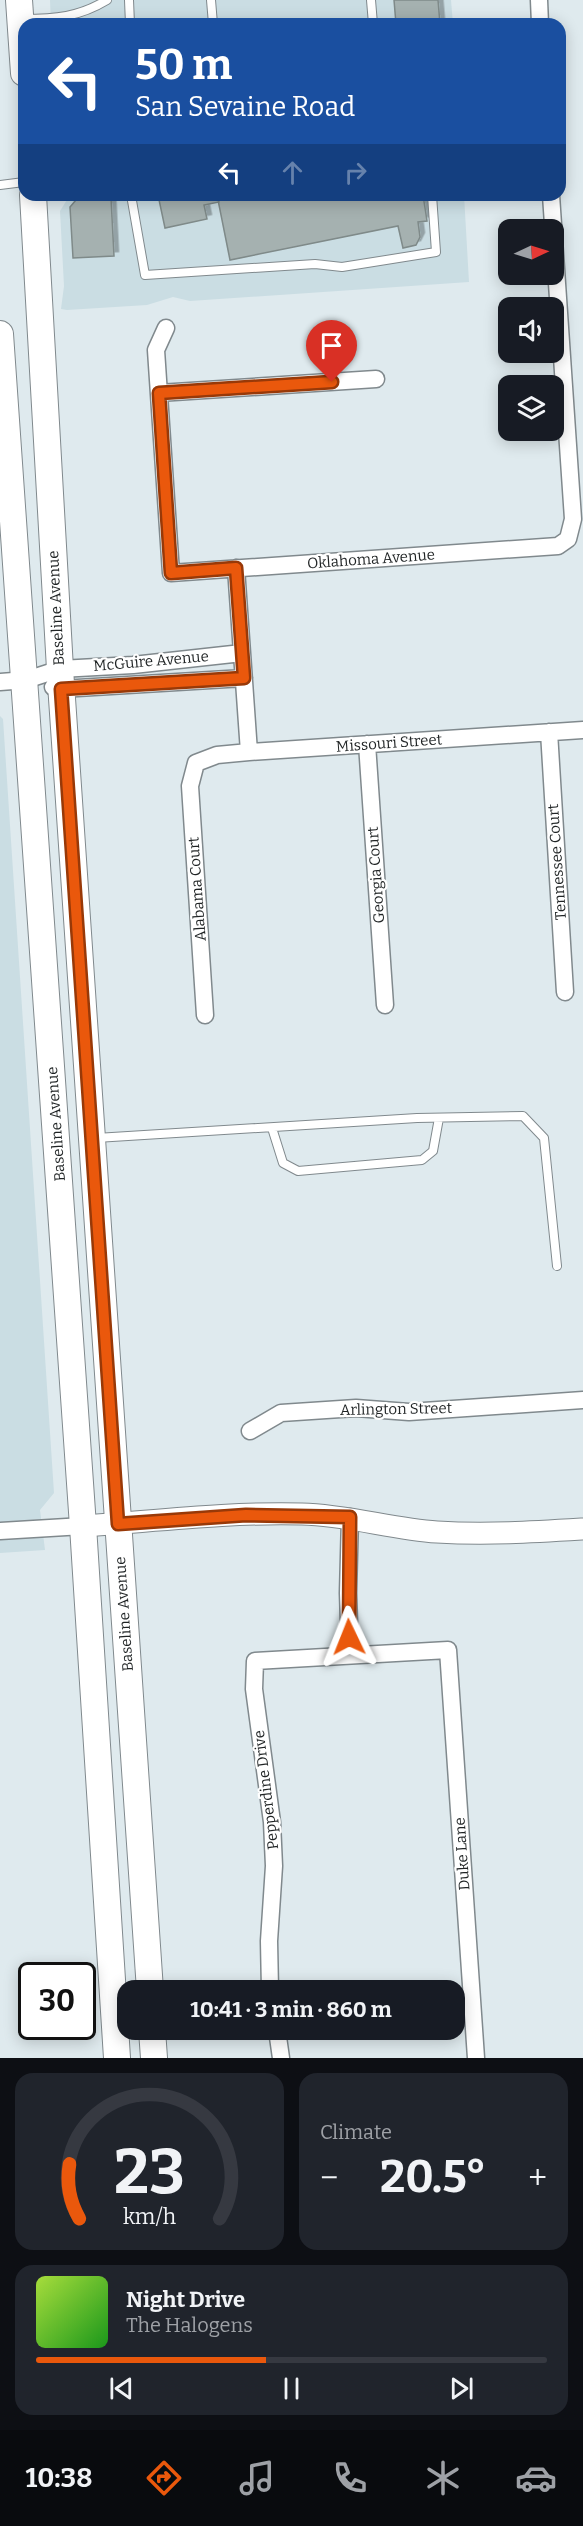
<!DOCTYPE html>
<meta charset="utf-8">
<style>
body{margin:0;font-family:Bitter,serif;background:#20242c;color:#f1f3f6;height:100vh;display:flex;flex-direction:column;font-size:22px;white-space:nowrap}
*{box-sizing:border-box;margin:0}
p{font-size:20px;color:#9ea1a6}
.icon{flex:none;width:33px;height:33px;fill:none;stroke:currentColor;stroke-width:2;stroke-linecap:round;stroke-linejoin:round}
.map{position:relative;height:2058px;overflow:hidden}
.details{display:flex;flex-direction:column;gap:15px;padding:15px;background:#0d0f14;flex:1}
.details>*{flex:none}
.banner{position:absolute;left:18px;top:18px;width:548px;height:183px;border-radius:18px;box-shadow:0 3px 15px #0003;background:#1a4fa0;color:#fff;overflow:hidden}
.needle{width:39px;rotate:86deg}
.buttons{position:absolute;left:498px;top:219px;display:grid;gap:12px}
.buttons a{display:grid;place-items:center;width:66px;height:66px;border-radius:12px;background:#171b24;box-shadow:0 3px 15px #0003;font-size:30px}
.speed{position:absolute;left:18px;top:1962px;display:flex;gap:12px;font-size:30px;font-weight:700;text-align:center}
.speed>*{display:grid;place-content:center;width:78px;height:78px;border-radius:50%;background:#171b24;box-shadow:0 3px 15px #0003;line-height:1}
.speed .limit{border:3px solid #111;border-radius:9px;background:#fff;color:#111}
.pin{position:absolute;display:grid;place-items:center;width:51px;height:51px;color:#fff;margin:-62px -26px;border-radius:50% 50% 50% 0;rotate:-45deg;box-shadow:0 0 6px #0007}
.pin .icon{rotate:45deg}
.me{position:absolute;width:66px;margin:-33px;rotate:358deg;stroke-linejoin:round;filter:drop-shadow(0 0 4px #0008)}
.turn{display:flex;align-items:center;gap:21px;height:126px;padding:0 18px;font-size:27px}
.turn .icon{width:78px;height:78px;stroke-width:2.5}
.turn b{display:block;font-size:42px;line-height:51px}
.lanes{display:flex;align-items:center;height:57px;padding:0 18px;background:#0003;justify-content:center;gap:30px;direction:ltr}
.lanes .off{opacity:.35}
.big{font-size:45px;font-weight:700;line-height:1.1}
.details .widget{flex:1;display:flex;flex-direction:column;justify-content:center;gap:9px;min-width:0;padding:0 21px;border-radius:18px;background:#20242c}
.details .dial{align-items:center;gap:0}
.dial svg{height:156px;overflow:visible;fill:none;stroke:#363941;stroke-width:7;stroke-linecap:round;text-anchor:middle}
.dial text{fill:#f1f3f6;stroke:none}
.song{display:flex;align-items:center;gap:18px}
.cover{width:72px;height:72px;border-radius:9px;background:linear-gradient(135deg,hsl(80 70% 55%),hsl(120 70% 35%))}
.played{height:6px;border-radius:3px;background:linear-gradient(90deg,#ea580c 45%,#363941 45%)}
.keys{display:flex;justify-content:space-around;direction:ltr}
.heat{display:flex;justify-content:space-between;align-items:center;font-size:33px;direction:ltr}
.details .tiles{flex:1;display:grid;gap:15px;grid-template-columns:1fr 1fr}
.widget:last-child{grid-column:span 2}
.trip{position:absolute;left:117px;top:1980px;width:348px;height:60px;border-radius:18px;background:#171b24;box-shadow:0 3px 15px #0003;font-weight:700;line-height:60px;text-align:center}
.dock{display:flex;height:96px;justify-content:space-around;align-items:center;background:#090b0e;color:#9ea1a6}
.dock .icon{width:42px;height:42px}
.dock .current{color:#ea580c}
.dock b{font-size:27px;color:#f1f3f6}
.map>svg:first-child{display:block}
.built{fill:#cadde3}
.building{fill:#a5b1b0;stroke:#7f8a89;stroke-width:1.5;filter:url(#shadow)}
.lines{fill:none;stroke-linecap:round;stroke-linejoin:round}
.service-casing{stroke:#80898d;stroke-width:10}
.minor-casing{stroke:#80898d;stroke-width:19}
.tertiary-casing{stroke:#80898d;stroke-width:23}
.primary-casing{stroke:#80898d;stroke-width:28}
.service{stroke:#fff;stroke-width:8}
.minor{stroke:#fff;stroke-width:16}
.tertiary{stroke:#fff;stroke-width:21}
.primary{stroke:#fff;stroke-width:26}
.route-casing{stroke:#983908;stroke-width:15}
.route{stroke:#ea580c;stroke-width:10}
.labels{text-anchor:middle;stroke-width:4.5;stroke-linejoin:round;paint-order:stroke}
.street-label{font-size:15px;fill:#1f2324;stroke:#fff}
</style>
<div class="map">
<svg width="583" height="2058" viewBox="0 0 583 2058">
<defs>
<filter id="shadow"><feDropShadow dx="4.5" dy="-4.5" stdDeviation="0" flood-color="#0004"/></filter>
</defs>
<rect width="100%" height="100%" fill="#dfeaee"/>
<path class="built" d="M50,0H451L453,24H51Z
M70,195H464L469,282L190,301L173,297L147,305L67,310L61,309L64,286L60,211Z
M0,716L3,719L54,1493L40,1510L45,1550L0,1553Z"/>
<path class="building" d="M394,0H438L440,24H396Z
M158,195H217L219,202L204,205L207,219L165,228Z
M217,195H423L427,221L418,222L420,237L416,245L403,248L398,226L230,260Z
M111,198L114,256L73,258L70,207L76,200Z"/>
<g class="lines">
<g class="service-casing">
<path id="service" d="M129,0L130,24
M211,0L213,24
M371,0L373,24
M23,19C55,19 79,17 107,0
M0,185L24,182
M131,195L145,275L315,264L342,267L436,252L432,195
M272,1128L283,1163L298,1171L422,1160L433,1151L439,1118
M96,1138L417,1118L523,1116L544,1138L557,1266"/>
</g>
<g class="minor-casing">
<path id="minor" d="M539,0L540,24
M166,328L156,350L171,573L558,546L568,539L573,519L551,195
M159,393L376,379
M236,568L249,752
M0,682L26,680L60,669L133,665L242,653
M53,687L61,689L244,678
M549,732L565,992
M367,744L385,1005
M205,1015L190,786L196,763L217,755L249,752L583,730
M250,1431L281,1413L356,1408L409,1412L583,1400
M0,1531L83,1526
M350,1654L348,1593L350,1517
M270,1990L269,1941L274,1866L272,1822L254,1689L255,1661L448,1650L476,2058
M277,2030L281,2058"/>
</g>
<g class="tertiary-casing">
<path id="tertiary" d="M83,1526C156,1521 229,1512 302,1514C348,1515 392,1529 437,1532C486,1535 534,1532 583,1529"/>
</g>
<g class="primary-casing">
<path id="primary" d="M19,0L24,73
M33,195L60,669L150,1990
M0,334L83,1526L117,2058
M152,2030L154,2058"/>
</g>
<use href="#service" class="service"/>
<use href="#minor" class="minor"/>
<use href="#tertiary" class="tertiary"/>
<use href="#primary" class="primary"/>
</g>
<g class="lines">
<g class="route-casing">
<path id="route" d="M332,382L159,393L171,573L236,568L244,678L61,689L118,1524L246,1515L350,1517L349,1637"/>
</g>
<use href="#route" class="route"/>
</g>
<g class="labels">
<g class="street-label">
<text transform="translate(371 559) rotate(-4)" y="5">Oklahoma Avenue</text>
<text transform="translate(56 608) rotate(-93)" y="5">Baseline Avenue</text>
<text transform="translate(151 661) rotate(-5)" y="5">McGuire Avenue</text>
<text transform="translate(389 743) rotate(-4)" y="5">Missouri Street</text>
<text transform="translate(557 862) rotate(-94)" y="5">Tennessee Court</text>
<text transform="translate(376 875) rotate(-94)" y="5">Georgia Court</text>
<text transform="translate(197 889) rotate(-94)" y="5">Alabama Court</text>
<text transform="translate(56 1124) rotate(-94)" y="5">Baseline Avenue</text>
<text transform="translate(396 1409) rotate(-1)" y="5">Arlington Street</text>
<text transform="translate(124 1614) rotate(-94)" y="5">Baseline Avenue</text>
<text transform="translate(266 1790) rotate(-97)" y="5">Pepperdine Drive</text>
<text transform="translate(462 1854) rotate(-94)" y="5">Duke Lane</text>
</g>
</g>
</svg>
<div class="buttons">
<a><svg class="needle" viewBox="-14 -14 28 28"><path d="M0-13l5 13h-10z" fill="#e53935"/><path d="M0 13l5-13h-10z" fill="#9ea1a6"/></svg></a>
<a><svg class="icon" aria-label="sound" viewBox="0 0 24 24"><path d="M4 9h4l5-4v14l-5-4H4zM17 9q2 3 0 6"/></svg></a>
<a><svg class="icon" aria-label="layers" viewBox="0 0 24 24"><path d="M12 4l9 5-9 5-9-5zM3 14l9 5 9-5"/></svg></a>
</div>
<div class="speed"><div class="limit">30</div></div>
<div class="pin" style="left:332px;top:382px;background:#d93025"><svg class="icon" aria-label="arrive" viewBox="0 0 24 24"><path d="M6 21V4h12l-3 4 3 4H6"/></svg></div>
<svg class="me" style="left:349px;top:1637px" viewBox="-20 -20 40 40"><path d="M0-17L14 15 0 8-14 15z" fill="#ea580c" stroke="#fff" stroke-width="4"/></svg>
<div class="trip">10:41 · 3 min · 860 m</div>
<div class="banner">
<div class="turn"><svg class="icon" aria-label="left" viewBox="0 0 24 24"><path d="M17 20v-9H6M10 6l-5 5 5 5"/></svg><div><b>50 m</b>San Sevaine Road</div></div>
<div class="lanes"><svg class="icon" aria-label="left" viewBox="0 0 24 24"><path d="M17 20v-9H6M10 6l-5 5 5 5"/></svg><svg class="icon off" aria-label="ahead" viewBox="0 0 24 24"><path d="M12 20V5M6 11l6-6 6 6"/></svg><svg class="icon off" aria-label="right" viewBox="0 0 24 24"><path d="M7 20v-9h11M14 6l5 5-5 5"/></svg></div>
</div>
</div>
<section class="details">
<div class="tiles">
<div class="widget dial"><svg viewBox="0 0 100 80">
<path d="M14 69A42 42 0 1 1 86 69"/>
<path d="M14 69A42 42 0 0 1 9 41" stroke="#ea580c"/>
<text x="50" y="56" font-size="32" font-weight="700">23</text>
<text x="50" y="72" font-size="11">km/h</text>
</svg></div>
<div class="widget"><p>Climate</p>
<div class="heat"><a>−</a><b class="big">20.5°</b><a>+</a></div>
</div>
<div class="widget">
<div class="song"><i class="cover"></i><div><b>Night Drive</b><p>The Halogens</p></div></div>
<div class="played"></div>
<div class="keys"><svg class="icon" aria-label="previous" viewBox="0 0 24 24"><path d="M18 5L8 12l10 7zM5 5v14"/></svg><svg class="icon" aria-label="pause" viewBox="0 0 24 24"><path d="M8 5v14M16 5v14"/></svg><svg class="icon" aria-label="next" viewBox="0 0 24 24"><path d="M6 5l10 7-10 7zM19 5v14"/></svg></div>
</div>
</div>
</section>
<nav class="dock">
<b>10:38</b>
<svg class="icon current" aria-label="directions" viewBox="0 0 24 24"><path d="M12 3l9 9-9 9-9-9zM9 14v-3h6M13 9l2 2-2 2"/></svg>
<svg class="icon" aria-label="music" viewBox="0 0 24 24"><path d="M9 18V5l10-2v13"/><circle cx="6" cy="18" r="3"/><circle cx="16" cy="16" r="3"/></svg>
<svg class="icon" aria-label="phone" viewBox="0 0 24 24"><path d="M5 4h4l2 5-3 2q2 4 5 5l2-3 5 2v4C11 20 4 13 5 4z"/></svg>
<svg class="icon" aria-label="climate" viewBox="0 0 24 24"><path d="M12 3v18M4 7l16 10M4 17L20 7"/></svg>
<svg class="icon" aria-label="car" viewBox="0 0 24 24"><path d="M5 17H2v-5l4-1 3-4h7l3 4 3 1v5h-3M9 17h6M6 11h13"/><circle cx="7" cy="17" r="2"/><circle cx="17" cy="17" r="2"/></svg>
</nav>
